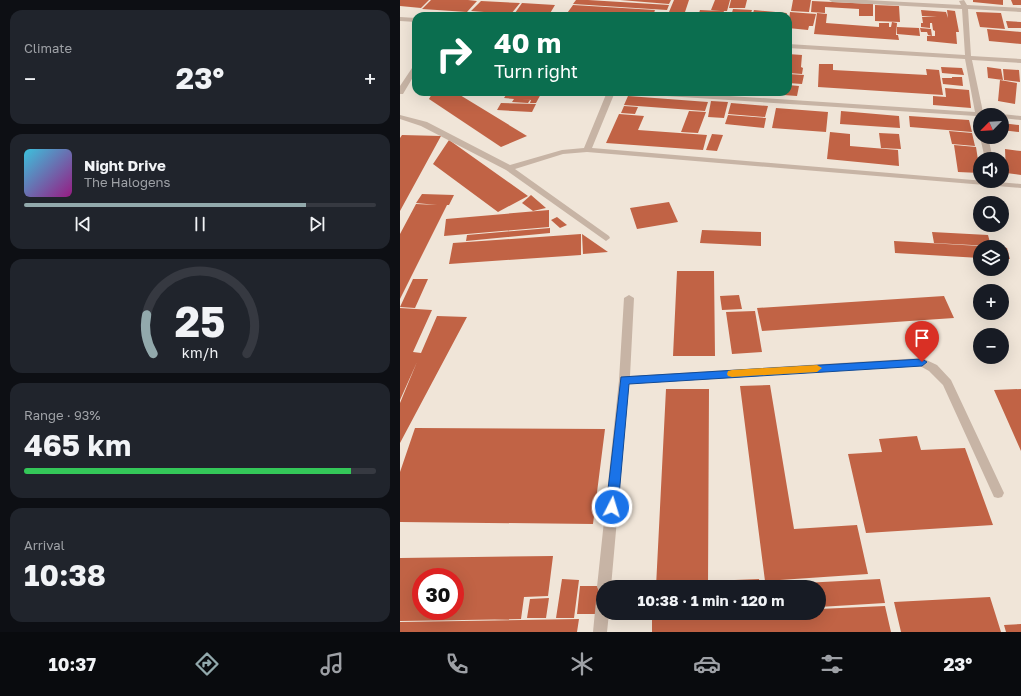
<!DOCTYPE html>
<meta charset="utf-8">
<style>
body{margin:0;font-family:"Golos Text",sans-serif;background:#20242c;color:#f1f3f6;height:100vh;display:flex;flex-direction:column;font-size:15px;white-space:nowrap}
*{box-sizing:border-box;margin:0}
p{font-size:13px;color:#9ea1a6}
.icon{flex:none;width:22px;height:22px;fill:none;stroke:currentColor;stroke-width:2;stroke-linecap:round;stroke-linejoin:round}
.map{position:relative;flex:1;overflow:hidden}
.sheet{display:flex;flex-direction:column;gap:10px;padding:10px;background:#0d0f14;width:400px}
.sheet>*{flex:none}
.banner{position:absolute;left:12px;top:12px;width:380px;height:84px;border-radius:12px;box-shadow:0 4px 16px #0002;background:#0b6e4f;color:#fff;overflow:hidden}
.needle{width:26px;rotate:246deg}
.tools{position:absolute;left:573px;top:108px;display:grid;gap:8px}
.tools a{display:grid;place-items:center;width:36px;height:36px;border-radius:50%;background:#171b24;box-shadow:0 4px 16px #0002;font-size:20px}
.speed{position:absolute;left:12px;top:568px;display:flex;gap:8px;font-size:20px;font-weight:700;text-align:center}
.speed>*{display:grid;place-content:center;width:52px;height:52px;border-radius:50%;background:#171b24;box-shadow:0 4px 16px #0002;line-height:1}
.speed .limit{border:6px solid #d22;background:#fff;color:#111}
.pin{position:absolute;display:grid;place-items:center;width:34px;height:34px;color:#fff;margin:-41px -17px;border-radius:50% 50% 50% 0;rotate:-45deg;box-shadow:0 0 4px #0007}
.pin .icon{rotate:45deg}
.me{position:absolute;width:44px;margin:-22px;rotate:5deg;stroke-linejoin:round;filter:drop-shadow(0 0 3px #0008)}
.turn{display:flex;align-items:center;gap:14px;height:84px;padding:0 16px;font-size:18px}
.turn .icon{width:52px;height:52px;stroke-width:2.5}
.turn b{display:block;font-size:28px;line-height:34px}
.big{font-size:30px;font-weight:700;line-height:1.1}
.sheet .card{flex:1;display:flex;flex-direction:column;justify-content:center;gap:6px;min-width:0;padding:0 14px;border-radius:12px;background:#20242c}
.sheet .dial{align-items:center;gap:0}
.dial svg{height:104px;overflow:visible;fill:none;stroke:#363941;stroke-width:7;stroke-linecap:round;text-anchor:middle}
.dial text{fill:#f1f3f6;stroke:none}
.song{display:flex;align-items:center;gap:12px}
.cover{width:48px;height:48px;border-radius:6px;background:linear-gradient(135deg,hsl(190 70% 55%),hsl(310 70% 35%))}
.played{height:4px;border-radius:2px;background:linear-gradient(90deg,#92a9ac 80%,#363941 80%)}
.keys{display:flex;justify-content:space-around;direction:ltr}
.heat{display:flex;justify-content:space-between;align-items:center;font-size:22px;direction:ltr}
.charge{height:6px;border-radius:3px;background:linear-gradient(90deg,#34c759 93%,#363941 0)}
.trip{position:absolute;left:196px;top:580px;width:230px;height:40px;border-radius:20px;background:#171b24;box-shadow:0 4px 16px #0002;font-weight:700;line-height:40px;text-align:center}
.tab-bar{display:flex;height:64px;justify-content:space-around;align-items:center;background:#090b0e;color:#9ea1a6}
.tab-bar .icon{width:28px;height:28px}
.tab-bar .selected{color:#92a9ac}
.tab-bar b{font-size:18px;color:#f1f3f6}
main{display:flex;flex:1;min-height:0}
.map>svg:first-child{display:block}
.building{fill:#c16345;fill-rule:evenodd}
.lines{fill:none;stroke-linecap:round;stroke-linejoin:round}
.minor{fill:#c7b4a5;fill-rule:evenodd}
.route{fill:#1a73e8;stroke:#114b97}
.slow{fill:#f59e0b}
</style>
<main>
<section class="sheet">
<div class="card"><p>Climate</p>
<div class="heat"><a>−</a><b class="big">23°</b><a>+</a></div>
</div>
<div class="card">
<div class="song"><i class="cover"></i><div><b>Night Drive</b><p>The Halogens</p></div></div>
<div class="played"></div>
<div class="keys"><svg class="icon" aria-label="previous" viewBox="0 0 24 24"><path d="M18 5L8 12l10 7zM5 5v14"/></svg><svg class="icon" aria-label="pause" viewBox="0 0 24 24"><path d="M8 5v14M16 5v14"/></svg><svg class="icon" aria-label="next" viewBox="0 0 24 24"><path d="M6 5l10 7-10 7zM19 5v14"/></svg></div>
</div>
<div class="card dial"><svg viewBox="0 0 100 80">
<path d="M14 69A42 42 0 1 1 86 69"/>
<path d="M14 69A42 42 0 0 1 9 39" stroke="#92a9ac"/>
<text x="50" y="56" font-size="32" font-weight="700">25</text>
<text x="50" y="72" font-size="11">km/h</text>
</svg></div>
<div class="card"><p>Range · 93%</p><b class="big">465 km</b><div class="charge"></div></div>
<div class="card"><p>Arrival</p><b class="big">10:38</b></div>
</section>
<div class="map">
<svg width="621" height="632" viewBox="0 0 621 632">
<rect width="100%" height="100%" fill="#f0e5d8"/>
<path class="building" d="M0,0H29L21,8L0,6Z
M31,0H68L77,1L67,12L22,9Z
M176,0H188L269,5L267,10L173,4Z
M220,0H271L269,4Z
M274,0H289L285,12H269Z
M315,0H330L327,11H324L322,16H298L300,10L321,11L311,10Z
M331,0H347L345,8H329Z
M393,0H411L409,12L391,11Z
M573,0H603V5L573,2Z
M611,0H621V5H613Z
M81,1L120,3L111,14L71,11Z
M412,1L473,4V16H459V9L425,7V13L411,12Z
M122,3L155,5L149,15L115,13Z
M173,5L255,10L253,16H165Z
M475,5L499,6L500,22L475,21Z
M333,9L352,10L350,16H331Z
M354,10L387,13L386,16H352Z
M521,10L546,12L548,18L547,10L555,11L559,32H556L557,44L527,41V36H535V31L533,30L532,23H530V28L521,27V23H523L522,17H537L522,16Z
M257,12L285,13L284,16H255Z
M390,12L416,14L413,26H409L408,30L388,28Z
M576,12L601,13L605,29L580,27Z
M417,13L427,14L426,23L479,27V23H489V27H491L492,22L497,23L496,35H498L499,40L414,34Z
M606,21L621,22V28H608Z
M497,27L519,28L520,36L497,34Z
M520,28L531,29L532,36L528,35L527,32H521Z
M587,29L621,32V44L589,41Z
M388,54L402,55L401,67L403,68L402,74L388,73Z
M419,64H433V70L527,75L526,69L539,70L543,95L418,87Z
M541,67L562,68L564,75L542,73Z
M587,67L601,69L603,80L588,78Z
M603,69L619,70L620,82L604,80Z
M388,74L404,75L402,84L388,83Z
M552,77H562L563,86L543,84L542,78H552Z
M600,80L617,83L615,104L598,101Z
M388,85L399,86L397,96L355,93L388,92Z
M545,88L569,90L571,108L533,105V96L546,97Z
M33,92H55L127,136L101,147L29,99Z
M108,92H142L136,103H130L131,100L120,99L130,100L128,103L112,102L114,99L104,98Z
M228,96L308,102L305,111L224,105Z
M311,101L328,102L324,118L308,117Z
M101,103L136,104L132,112L97,110Z
M331,103L368,106L365,117L328,114Z
M224,106L238,107L235,114L221,113Z
M376,108L428,112L426,132L372,128Z
M289,111L306,112L298,133L281,132Z
M441,111L499,116L500,128L440,124Z
M219,114L244,116L238,130L307,135L303,150L206,143Z
M328,115L366,118L364,128L325,124Z
M509,116L569,120L572,132L510,127Z
M602,123L619,125V132L602,130Z
M549,131L572,133L575,146L552,144Z
M430,132L450,134V146L498,150L499,166L427,159Z
M479,133L499,134L501,149L481,148Z
M312,134L323,135L317,151L306,150Z
M2,135L41,136L0,211V138Z
M49,140L128,196L98,212L33,164Z
M554,145L576,147L580,173L558,172Z
M605,149L621,151V175L606,173Z
M22,194L54,195L49,205H47L0,299V234L16,204L37,205L16,203Z
M131,195L146,208L133,211L122,203Z
M269,202L278,222L237,229L230,208Z
M149,210V227L44,236L46,219Z
M157,217L167,225L160,228L151,220Z
M150,228V233L66,241L67,235Z
M302,230L361,232V246L300,243Z
M532,232L588,235L591,246L534,243Z
M181,234V255L49,264L53,243Z
M182,234L208,252L183,254Z
M494,241L580,246V258L495,253Z
M602,247L607,248L610,259H602Z
M277,271H314L315,356H273Z
M13,279H28L15,308L0,307Z
M339,295L342,309L322,310L320,296Z
M544,296L554,318L362,331L357,308Z
M0,308L32,310L13,352L21,353L37,316L67,317L0,443V403L17,362L0,400Z
M355,311L362,352L332,354L326,312Z
M370,385L394,529L457,525L468,574L365,581L340,386Z
M266,389H309L308,587H256Z
M621,389V451L594,390Z
M15,428L205,429L193,524L0,522V472Z
M517,436L521,450L565,448L593,525L466,533L448,454L482,452L479,439Z
M153,556L148,596L124,597L121,619L0,621V558ZM21,577H55V611H21Z
M162,579L179,580L174,618H156Z
M359,579L360,587H310V581Z
M480,579L485,603L419,607V587H366L365,585Z
M180,586H199L196,614H177Z
M590,597L601,632H501L494,602Z
M149,598L146,618H127L130,599Z
M485,606L491,632H252V616L320,613H419V609Z
M179,619L177,632H0V622Z
M621,624V632H606L604,625Z"/>
<g class="lines">
<path class="minor" d="M429,0H466L561,5L559,1L564,0L567,5L621,8V12L568,9L571,56L621,59V63L572,60L583,112L594,113L598,115H580V119L576,116L235,94L231,92H268L575,112L565,59L388,48V44L565,55L562,9L432,2Z
M0,17L16,18V22L0,21Z
M16,64V72L3,94H0V86L14,65Z
M207,92H215L192,148L621,184V188L187,152L163,154L115,169L209,236L210,238L206,241L106,170L21,126L0,119V115L27,122L110,165L162,150L184,148Z
M602,114L621,116V120L602,118V115H599Z
M580,137H588L593,159H585Z
M229,295L234,298L230,376L522,358L537,365L551,380L604,493L602,497L598,498L594,497L543,385L529,371L520,366L229,384L211,587H203V593L199,591L197,587L219,380L224,298Z
M203,594V613H209L207,632H193L196,601L198,596Z"/>
</g>
<path class="route" d="M522,359L527,362L522,366L229,384L218,507L216,511L212,512L208,511L206,507L221,377Z"/>
<path class="slow" d="M417,365L422,368L417,372L332,377L328,376L327,374L328,371L332,370Z"/>
</svg>
<div class="tools">
<a><svg class="needle" viewBox="-14 -14 28 28"><path d="M0-13l5 13h-10z" fill="#e53935"/><path d="M0 13l5-13h-10z" fill="#9ea1a6"/></svg></a>
<a><svg class="icon" aria-label="sound" viewBox="0 0 24 24"><path d="M4 9h4l5-4v14l-5-4H4zM17 9q2 3 0 6"/></svg></a>
<a><svg class="icon" aria-label="search" viewBox="0 0 24 24"><circle cx="10" cy="10" r="6"/><path d="M15 15l6 6"/></svg></a>
<a><svg class="icon" aria-label="layers" viewBox="0 0 24 24"><path d="M12 4l9 5-9 5-9-5zM3 14l9 5 9-5"/></svg></a>
<a>+</a>
<a>−</a>
</div>
<div class="speed"><div class="limit">30</div></div>
<div class="pin" style="left:522px;top:362px;background:#d93025"><svg class="icon" aria-label="arrive" viewBox="0 0 24 24"><path d="M6 21V4h12l-3 4 3 4H6"/></svg></div>
<svg class="me" style="left:212px;top:507px" viewBox="-20 -20 40 40"><circle r="17" fill="#1a73e8" stroke="#fff" stroke-width="3"/><path d="M0-11L8 9 0 5-8 9z" fill="#fff"/></svg>
<div class="trip">10:38 · 1 min · 120 m</div>
<div class="banner">
<div class="turn"><svg class="icon" aria-label="right" viewBox="0 0 24 24"><path d="M7 20v-9h11M14 6l5 5-5 5"/></svg><div><b>40 m</b>Turn right</div></div>
</div>
</div>
</main>
<nav class="tab-bar">
<b>10:37</b>
<svg class="icon selected" aria-label="directions" viewBox="0 0 24 24"><path d="M12 3l9 9-9 9-9-9zM9 14v-3h6M13 9l2 2-2 2"/></svg>
<svg class="icon" aria-label="music" viewBox="0 0 24 24"><path d="M9 18V5l10-2v13"/><circle cx="6" cy="18" r="3"/><circle cx="16" cy="16" r="3"/></svg>
<svg class="icon" aria-label="phone" viewBox="0 0 24 24"><path d="M5 4h4l2 5-3 2q2 4 5 5l2-3 5 2v4C11 20 4 13 5 4z"/></svg>
<svg class="icon" aria-label="climate" viewBox="0 0 24 24"><path d="M12 3v18M4 7l16 10M4 17L20 7"/></svg>
<svg class="icon" aria-label="car" viewBox="0 0 24 24"><path d="M5 17H2v-5l4-1 3-4h7l3 4 3 1v5h-3M9 17h6M6 11h13"/><circle cx="7" cy="17" r="2"/><circle cx="17" cy="17" r="2"/></svg>
<svg class="icon" aria-label="filters" viewBox="0 0 24 24"><path d="M4 7h16M4 17h16"/><circle cx="9" cy="7" r="2"/><circle cx="15" cy="17" r="2"/></svg>
<b>23°</b>
</nav>
